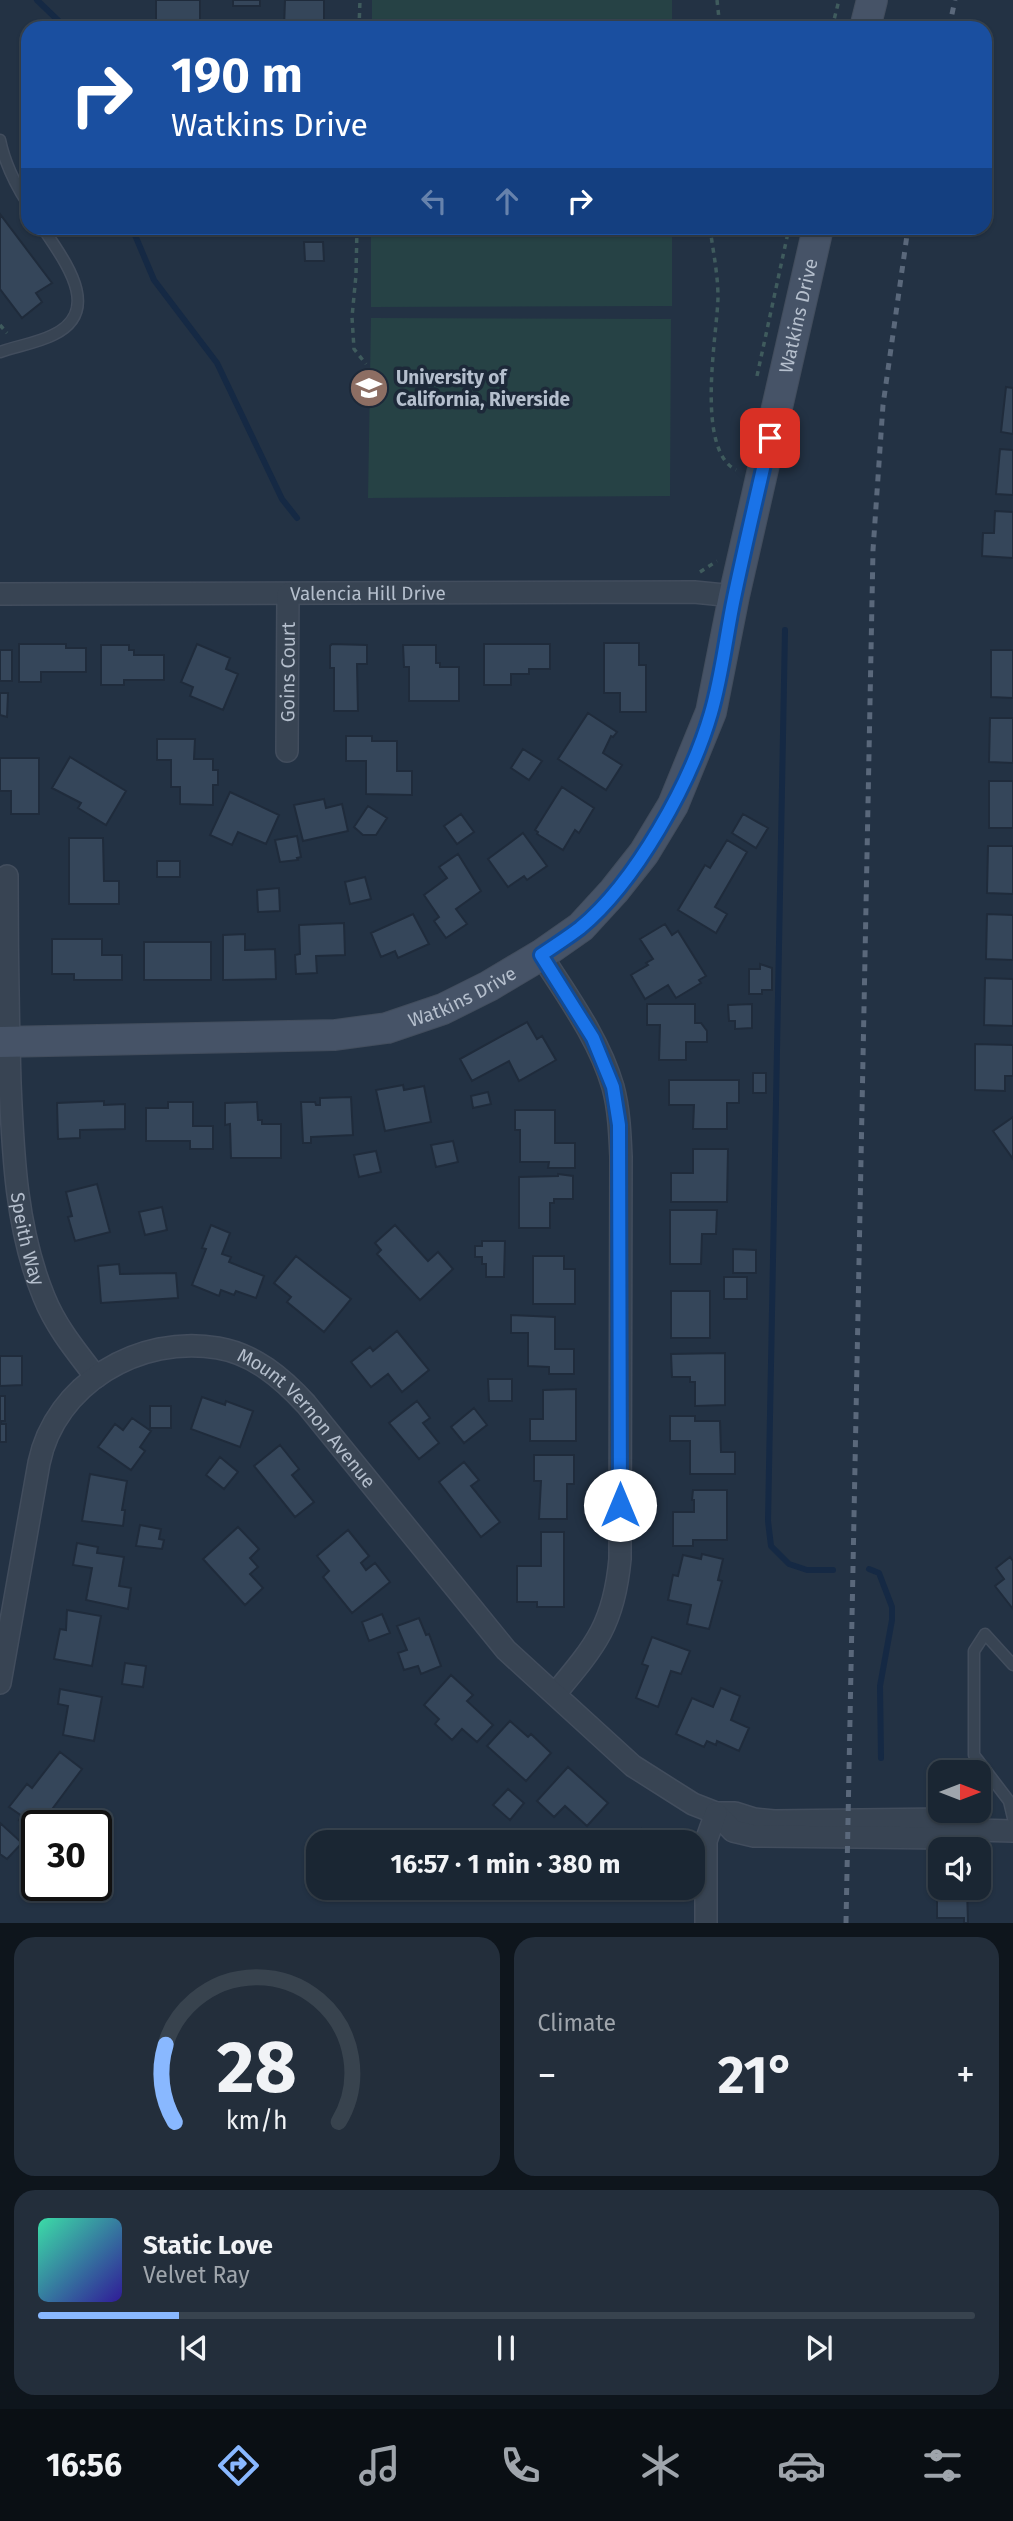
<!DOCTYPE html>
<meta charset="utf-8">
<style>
body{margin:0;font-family:"Fira Sans",sans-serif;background:#232e3b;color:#f1f3f6;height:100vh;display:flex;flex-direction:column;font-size:26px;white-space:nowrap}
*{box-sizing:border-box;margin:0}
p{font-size:23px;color:#9fa5ac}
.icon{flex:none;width:38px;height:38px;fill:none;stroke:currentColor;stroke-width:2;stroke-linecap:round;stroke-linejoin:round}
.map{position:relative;height:1923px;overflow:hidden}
.side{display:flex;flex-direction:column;gap:14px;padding:14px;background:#0e151c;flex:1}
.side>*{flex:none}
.hud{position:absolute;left:21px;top:21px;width:971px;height:214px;border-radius:21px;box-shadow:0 2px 5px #0004,0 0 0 2px #38434e;background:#1a4fa0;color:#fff;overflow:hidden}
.needle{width:46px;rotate:90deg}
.tools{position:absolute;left:928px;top:1760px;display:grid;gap:14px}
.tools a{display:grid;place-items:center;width:63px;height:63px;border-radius:14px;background:#1a2633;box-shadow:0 2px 5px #0004,0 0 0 2px #38434e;font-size:35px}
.speed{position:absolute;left:21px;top:1810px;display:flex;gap:14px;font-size:35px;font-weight:700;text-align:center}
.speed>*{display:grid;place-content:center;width:91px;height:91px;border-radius:50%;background:#1a2633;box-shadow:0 2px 5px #0004,0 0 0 2px #38434e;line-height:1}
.speed .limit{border:4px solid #111;border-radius:10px;background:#fff;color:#111}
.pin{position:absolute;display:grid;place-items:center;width:60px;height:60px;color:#fff;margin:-30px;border-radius:14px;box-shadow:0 4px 10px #0006}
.me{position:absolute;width:77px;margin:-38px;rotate:0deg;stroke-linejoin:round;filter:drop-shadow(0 0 5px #0008)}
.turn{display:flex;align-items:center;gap:24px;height:147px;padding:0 35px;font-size:32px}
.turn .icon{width:91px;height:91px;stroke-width:2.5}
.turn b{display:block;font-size:49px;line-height:60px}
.lanes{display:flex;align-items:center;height:66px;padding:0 35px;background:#0003;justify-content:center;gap:35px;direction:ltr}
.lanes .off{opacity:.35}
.big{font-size:52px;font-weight:700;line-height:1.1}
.side .widget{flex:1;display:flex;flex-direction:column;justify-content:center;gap:10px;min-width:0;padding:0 24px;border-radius:21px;background:#232e3b}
.side .dial{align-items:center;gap:0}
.dial svg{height:182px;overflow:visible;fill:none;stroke:#38434e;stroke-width:7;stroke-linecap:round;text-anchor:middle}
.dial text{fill:#f1f3f6;stroke:none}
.song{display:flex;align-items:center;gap:21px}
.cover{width:84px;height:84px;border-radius:10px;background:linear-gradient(135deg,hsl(160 70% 55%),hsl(250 70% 35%))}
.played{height:7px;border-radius:4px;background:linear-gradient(90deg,#89b8ff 15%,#38434e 15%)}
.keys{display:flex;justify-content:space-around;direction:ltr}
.heat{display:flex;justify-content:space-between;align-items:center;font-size:38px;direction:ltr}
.side .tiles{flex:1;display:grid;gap:14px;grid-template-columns:1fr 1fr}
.widget:last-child{grid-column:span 2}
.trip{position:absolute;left:306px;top:1830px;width:399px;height:70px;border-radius:21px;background:#1a2633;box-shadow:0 2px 5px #0004,0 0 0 2px #38434e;font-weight:700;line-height:70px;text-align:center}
.menu{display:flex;height:112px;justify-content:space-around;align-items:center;background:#0a0f14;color:#9fa5ac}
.menu .icon{width:49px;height:49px}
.menu .current{color:#89b8ff}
.menu b{font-size:32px;color:#f1f3f6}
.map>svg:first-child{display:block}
.garden{fill:#264245}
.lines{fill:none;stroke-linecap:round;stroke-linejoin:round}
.stream{stroke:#152944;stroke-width:6}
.building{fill:#35465a;stroke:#1f2b3b;stroke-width:2}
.lane-casing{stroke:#424d5d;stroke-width:13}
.street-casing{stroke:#424d5d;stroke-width:24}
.secondary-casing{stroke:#424d5d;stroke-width:32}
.path{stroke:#3f5b5d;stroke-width:3.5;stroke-dasharray:5 5;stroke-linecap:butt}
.lane{stroke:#384453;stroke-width:10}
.street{stroke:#384453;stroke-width:21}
.secondary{stroke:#465367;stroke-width:30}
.rail{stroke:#5a687b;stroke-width:5;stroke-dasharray:7 7;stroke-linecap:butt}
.route-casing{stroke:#114b97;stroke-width:18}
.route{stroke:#1a73e8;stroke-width:12}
.labels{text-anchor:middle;stroke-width:7;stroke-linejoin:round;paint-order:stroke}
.street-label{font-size:19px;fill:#b5bfcd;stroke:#1d2939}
.poi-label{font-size:19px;font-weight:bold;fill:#b5bfcd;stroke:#1d2939;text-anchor:start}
</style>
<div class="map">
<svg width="1013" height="1923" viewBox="0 0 1013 1923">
<rect width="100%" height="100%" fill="#233244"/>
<path class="garden" d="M372,0H672V28H372Z
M371,228H672V306L371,307Z
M371,318L671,319L670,496L368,498Z"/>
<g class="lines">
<path class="stream" d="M37,0L66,28
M132,228L154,280L217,363L282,499L297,518
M785,630L768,1521L771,1546L789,1564L807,1570H833
M869,1569L879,1573L892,1607V1620L880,1686L881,1758"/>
</g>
<path class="building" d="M156,0H200V28H156Z
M233,0H260V6H233Z
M285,0H324V28H284Z
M0,214L52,283L36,293L42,302L22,318L0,289Z
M304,242H323L324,261H305Z
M1006,387L1013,388V434L1001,432Z
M1000,449L1013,450V495L996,494Z
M995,511L1013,512V558L982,556L983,533H994Z
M604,643H639V665H646V712H620V693H604Z
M19,644H66V648H86V672H41V682H19Z
M197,644L230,658L226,669L238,674L223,710L190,696L193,687L181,682Z
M332,644L367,645V664H357L358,711H334V668H330V646Z
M484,644H550V669H529V674H511V685H484Z
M101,645H129V650H134V655H164V680H124V685H101Z
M403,645H436V663H440V667H459V701H409V667H404Z
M0,650H12V681H0Z
M991,650H1013V698L991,697Z
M0,693H8L7,717L0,715Z
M588,713L617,732L613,737L611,736L603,753L622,765L606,790L558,759Z
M990,718H1013V763L989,762Z
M346,736H372V741H397V771H412V795L366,794V761H346Z
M157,739H195L194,759H213V770H218V785H213V805L180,804V787H171V760H157Z
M523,749L542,761L529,780L511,768Z
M70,757L126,791L106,825L78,808L81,803L52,788Z
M0,758H39V814H11V791H0Z
M989,781H1013V828H989Z
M562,787L594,808L579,833L575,830L563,850L537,834L538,832L535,830Z
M230,792L279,815L266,844L238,832L232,845L210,835Z
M324,799L326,808L342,804L348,831L303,841L294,805Z
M368,806L387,818L376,835H363L354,827Z
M461,814L474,832L457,844L444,826Z
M743,814L768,828L756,848L732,833Z
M523,833L547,866L527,880L524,876L508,887L488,859Z
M297,836L301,857L297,858L298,860L280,862L275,840Z
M69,838H103L104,881H119V904H69Z
M727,840L747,852L715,907L727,914L716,933L678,910L705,865L710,868Z
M988,846H1013V894L987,893Z
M458,854L481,891L456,909L467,924L446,938L434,921L439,917L424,895L447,878L439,867Z
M157,861H180V877H157Z
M365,877L371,899L350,904L345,882Z
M279,888L280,911L258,912L257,890Z
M413,914L429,944L398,958L395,951L381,957L371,933Z
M987,914L1013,915V960L986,959Z
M344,923L345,955L316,956L317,973L296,974L295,955L300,954L299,925Z
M665,924L672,935L678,931L706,976L699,980L701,983L676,998L668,985L645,999L631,975L648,965L646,963L653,959L640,939Z
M245,934V950L275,949L276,979L223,980V935Z
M52,939H102V955H122V980H74V974H52Z
M144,942H211V980H144Z
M760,964L772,968V990H762V994H749V969H760Z
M985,978L1013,979V1026L984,1025Z
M647,1004H695V1023H701L707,1031V1042H686V1060H659L660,1025H647Z
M752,1004V1028L735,1029V1021H729L728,1005Z
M527,1022L537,1039L542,1036L556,1060L519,1081L509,1061L472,1081L460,1059Z
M975,1044L1013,1045V1076H1005V1091L975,1090Z
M753,1073H766V1093H753Z
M669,1080H739V1103H727V1129H693L694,1105H669Z
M403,1085L404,1090L424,1086L431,1122L385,1131L376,1090Z
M488,1092L491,1104L473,1108L471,1096Z
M351,1097L353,1135L311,1137V1143H303L301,1102H315L316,1105H320V1098Z
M104,1101V1105L125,1104V1129L80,1130V1138L58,1139L57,1103Z
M168,1102H193V1126H213V1149H190V1141H146V1108H168Z
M257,1102L258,1120H262V1124H281V1158H231L230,1124L225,1125V1103Z
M515,1110H555V1143H575V1168H548L549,1162H520V1130H515Z
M1013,1117V1159L993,1131Z
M453,1141L458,1162L436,1167L431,1145Z
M693,1149H728L727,1202H671V1173H693Z
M376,1151L381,1172L359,1177L354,1155Z
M558,1174L573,1176V1199H554V1203H550V1228H519V1177L558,1176Z
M97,1184L110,1232L75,1241L68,1217L72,1216L66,1192Z
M162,1207L167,1230L145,1235L139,1212Z
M670,1210H717L716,1234H702L701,1264H670Z
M211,1225L230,1233L222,1254L231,1257L229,1262L264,1276L256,1298L236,1291L234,1295L221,1290L219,1296L192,1285L206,1249L202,1248Z
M395,1225L428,1261L438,1252L453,1269L420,1300L377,1254L381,1250L375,1243Z
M482,1241H505L504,1277H486V1264H482V1257H475V1246H482Z
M733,1249L756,1250V1273H733Z
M296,1256L351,1299L324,1332L287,1302L291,1297L274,1283Z
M533,1256H564V1269H575V1304H533Z
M119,1264L120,1274L176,1273L178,1298L101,1303L98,1266Z
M724,1277H747V1299H724Z
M671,1291H710V1338H671Z
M511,1315L555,1317V1349H574V1374H549V1367L528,1366V1333H511Z
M397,1331L429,1370L402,1392L388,1374L371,1387L351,1362L370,1347L373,1351Z
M725,1353V1405L695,1406V1382H690V1377H672L671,1354Z
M0,1356H22V1385L0,1386Z
M488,1379H512V1401H489Z
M576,1389V1441H530V1419H543V1390Z
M0,1396H5V1421H1V1424H6V1442H0Z
M202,1397L225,1405L226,1401L253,1411L240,1447L191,1429Z
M417,1401L430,1418L423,1423L439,1443L419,1459L389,1423Z
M150,1406H171V1428H150Z
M474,1408L487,1425L464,1443L451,1427Z
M670,1416H695V1421H720L721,1452H735V1474H690V1441H670Z
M132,1418L151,1431L140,1447L145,1451L131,1470L98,1447L115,1424L123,1430Z
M280,1445L299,1469L292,1475L314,1502L295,1517L254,1466Z
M534,1455H574V1484H567V1519H539L541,1481H534Z
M220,1457L238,1472L224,1489L206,1475Z
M464,1462L479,1480L471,1486L500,1522L481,1537L439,1482Z
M90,1474L127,1481L122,1510H125L123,1526L82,1521Z
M693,1490H727V1540H693V1546H673V1512H694V1500H692Z
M140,1525L161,1529L159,1539L164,1540L162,1549L136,1546Z
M238,1527L259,1549L250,1558L258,1567L250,1574L263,1588L245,1605L203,1559Z
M348,1530L369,1556L361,1563L366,1570L375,1563L390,1582L352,1613L323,1577L329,1571L317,1556Z
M541,1532H564V1607H537V1602H517V1566H541Z
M77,1543L98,1547L97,1553L124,1557L119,1586L131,1588L128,1609L86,1600L92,1568L73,1565Z
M702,1554L723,1559L718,1580L722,1581L709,1629L687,1624L691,1605L668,1600L673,1575L678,1576L683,1555L701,1559Z
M1010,1557L1013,1561V1609L995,1586L1004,1579L996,1568Z
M67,1610L101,1616L92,1666L54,1659L60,1629L66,1630Z
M382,1614L390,1633L369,1641L362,1622Z
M419,1618L426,1635L429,1634L441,1666L421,1674L418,1666L404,1670L398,1653L407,1650L397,1626Z
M652,1637L690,1651L681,1674L671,1671L658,1707L636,1698L648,1666L642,1664Z
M125,1663L146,1666L143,1687L122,1684Z
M451,1675L473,1695L467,1701L493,1725L477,1742L462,1729L452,1740L435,1724L439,1719L424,1705Z
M721,1688L740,1696L731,1720L749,1728L739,1751L717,1741L716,1745L707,1741L704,1747L676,1734L692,1698L713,1707Z
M60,1689L102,1697L94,1741L63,1735L68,1706L58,1704Z
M510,1721L528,1737L531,1734L551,1753L526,1781L487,1746Z
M60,1752L82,1769L53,1808L64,1816L57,1825H37V1834L19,1820L22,1816L9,1807L27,1784L32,1788Z
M568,1767L608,1803L587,1826L565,1806L554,1817L537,1801Z
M508,1789L524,1803L510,1820L493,1805Z
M0,1823L22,1843L7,1859L0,1854Z
M641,1829L645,1843H609L608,1838Z
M937,1872H940V1888H967L968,1923H964V1918H937Z"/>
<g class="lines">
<g class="lane-casing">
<path id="lane" d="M0,140C5,164 15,184 28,204
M0,352C17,346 37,343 53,335C105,310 62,258 43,228
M1013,1665L985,1634L974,1651V1755L1009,1801L1013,1818"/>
</g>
<g class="street-casing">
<g id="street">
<path id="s1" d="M0,594L694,592L734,596"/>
<path id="s2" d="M287,751L288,594"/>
<path id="s3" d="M7,876C7,945 8,1014 10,1083C13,1154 16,1229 44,1297C56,1327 76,1351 96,1377"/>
<path d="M541,955C568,997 599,1039 613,1087C619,1109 620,1134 621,1157L620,1559C614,1624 596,1645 555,1694"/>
<path id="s4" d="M0,1683L39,1463C55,1384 140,1334 218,1348C254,1354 282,1378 306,1404L506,1650L633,1766L693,1804L716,1813H735L754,1819L774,1821L947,1819L975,1830"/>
<path d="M716,1813L733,1831L754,1836L948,1838L975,1830L1013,1831"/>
<path d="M706,1923V1841L716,1813"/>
</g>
</g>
<g class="secondary-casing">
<g id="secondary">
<path d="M865,28L872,0"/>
<path id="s5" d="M0,1042L335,1035L387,1028L443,1009L489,986L541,955L581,927L614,891L644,853L673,805L711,712L734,596L818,228"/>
</g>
</g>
<path class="path" d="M717,0L720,28
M359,28L360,0
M832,28L839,0
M357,228L356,275L352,317L354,349L366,364
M710,228C713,251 718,274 718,298C717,336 695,449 736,470
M0,325L7,333
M757,376L789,228
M700,572L717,561"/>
<use href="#lane" class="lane"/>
<use href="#street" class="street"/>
<use href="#secondary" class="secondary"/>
<path class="rail" d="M949,28L955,0
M846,1923L873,550L883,405L908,228"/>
</g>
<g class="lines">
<g class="route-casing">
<path id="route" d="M620,1505L619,1125L613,1087L593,1038L541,955C554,946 567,938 580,928C636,882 691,782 711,713C722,676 726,636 734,598C745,545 758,491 770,438"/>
</g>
<use href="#route" class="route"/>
</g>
<defs>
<g id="university-disc" transform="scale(2.0125)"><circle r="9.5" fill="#8d6e63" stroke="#1d2939"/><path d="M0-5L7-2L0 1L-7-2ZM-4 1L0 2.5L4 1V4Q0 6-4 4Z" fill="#fff"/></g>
</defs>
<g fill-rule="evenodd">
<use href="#university-disc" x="369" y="388"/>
</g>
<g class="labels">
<g class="street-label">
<text dy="7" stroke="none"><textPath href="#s5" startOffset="1267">Watkins Drive</textPath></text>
<text dy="7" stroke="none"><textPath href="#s1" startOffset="368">Valencia Hill Drive</textPath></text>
<text dy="7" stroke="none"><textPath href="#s2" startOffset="79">Goins Court</textPath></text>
<text dy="7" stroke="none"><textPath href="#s5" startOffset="469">Watkins Drive</textPath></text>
<text dy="7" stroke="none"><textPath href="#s3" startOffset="364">Speith Way</textPath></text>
<text dy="7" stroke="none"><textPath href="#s4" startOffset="574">Mount Vernon Avenue</textPath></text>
</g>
<g class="poi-label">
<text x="396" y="384">University of<tspan x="396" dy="22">California, Riverside</tspan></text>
</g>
</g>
</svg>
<div class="tools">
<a><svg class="needle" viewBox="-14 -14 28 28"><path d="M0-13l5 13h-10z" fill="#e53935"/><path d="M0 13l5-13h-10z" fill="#9fa5ac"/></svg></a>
<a><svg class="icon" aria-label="sound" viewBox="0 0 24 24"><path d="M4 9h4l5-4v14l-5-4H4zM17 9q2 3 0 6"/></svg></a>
</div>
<div class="speed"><div class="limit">30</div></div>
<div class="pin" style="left:770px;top:438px;background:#d93025"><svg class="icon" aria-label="arrive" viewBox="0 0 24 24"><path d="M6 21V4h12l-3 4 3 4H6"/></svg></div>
<svg class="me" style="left:620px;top:1505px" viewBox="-20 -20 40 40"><circle r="19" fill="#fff"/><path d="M0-13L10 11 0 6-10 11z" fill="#1a73e8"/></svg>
<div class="trip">16:57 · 1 min · 380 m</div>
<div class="hud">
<div class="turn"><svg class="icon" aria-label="right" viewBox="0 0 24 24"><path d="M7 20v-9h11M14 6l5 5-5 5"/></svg><div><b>190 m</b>Watkins Drive</div></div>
<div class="lanes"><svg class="icon off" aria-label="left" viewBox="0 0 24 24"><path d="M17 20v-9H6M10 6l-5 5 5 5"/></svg><svg class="icon off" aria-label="ahead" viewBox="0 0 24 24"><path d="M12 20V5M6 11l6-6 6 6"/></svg><svg class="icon" aria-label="right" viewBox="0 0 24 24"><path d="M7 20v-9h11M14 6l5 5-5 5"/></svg></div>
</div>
</div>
<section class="side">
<div class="tiles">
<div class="widget dial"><svg viewBox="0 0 100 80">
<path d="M14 69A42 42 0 1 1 86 69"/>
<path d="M14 69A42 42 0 0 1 10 35" stroke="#89b8ff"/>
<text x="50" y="56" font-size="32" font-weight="700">28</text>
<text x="50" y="72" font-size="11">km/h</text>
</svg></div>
<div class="widget"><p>Climate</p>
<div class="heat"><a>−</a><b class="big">21°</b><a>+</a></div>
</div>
<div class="widget">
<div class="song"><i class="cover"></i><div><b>Static Love</b><p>Velvet Ray</p></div></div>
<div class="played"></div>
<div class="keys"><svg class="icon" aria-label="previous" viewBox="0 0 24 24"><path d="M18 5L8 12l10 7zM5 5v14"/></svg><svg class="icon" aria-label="pause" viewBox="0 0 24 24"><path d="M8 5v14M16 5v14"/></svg><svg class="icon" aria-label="next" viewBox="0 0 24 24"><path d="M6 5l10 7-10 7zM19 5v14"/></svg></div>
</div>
</div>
</section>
<nav class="menu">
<b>16:56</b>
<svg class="icon current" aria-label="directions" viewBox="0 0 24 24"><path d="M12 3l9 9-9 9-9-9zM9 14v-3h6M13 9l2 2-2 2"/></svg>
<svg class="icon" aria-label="music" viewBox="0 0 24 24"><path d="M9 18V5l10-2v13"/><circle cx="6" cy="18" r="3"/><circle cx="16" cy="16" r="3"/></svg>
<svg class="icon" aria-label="phone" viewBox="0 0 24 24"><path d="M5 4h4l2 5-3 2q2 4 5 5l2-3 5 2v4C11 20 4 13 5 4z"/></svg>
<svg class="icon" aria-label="climate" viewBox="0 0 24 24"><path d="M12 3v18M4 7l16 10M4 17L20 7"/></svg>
<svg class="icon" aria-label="car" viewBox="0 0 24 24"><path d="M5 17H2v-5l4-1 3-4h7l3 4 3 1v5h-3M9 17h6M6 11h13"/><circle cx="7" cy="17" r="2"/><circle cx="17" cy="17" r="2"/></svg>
<svg class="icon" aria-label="filters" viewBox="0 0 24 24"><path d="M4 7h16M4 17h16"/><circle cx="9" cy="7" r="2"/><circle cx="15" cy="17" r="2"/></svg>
</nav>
